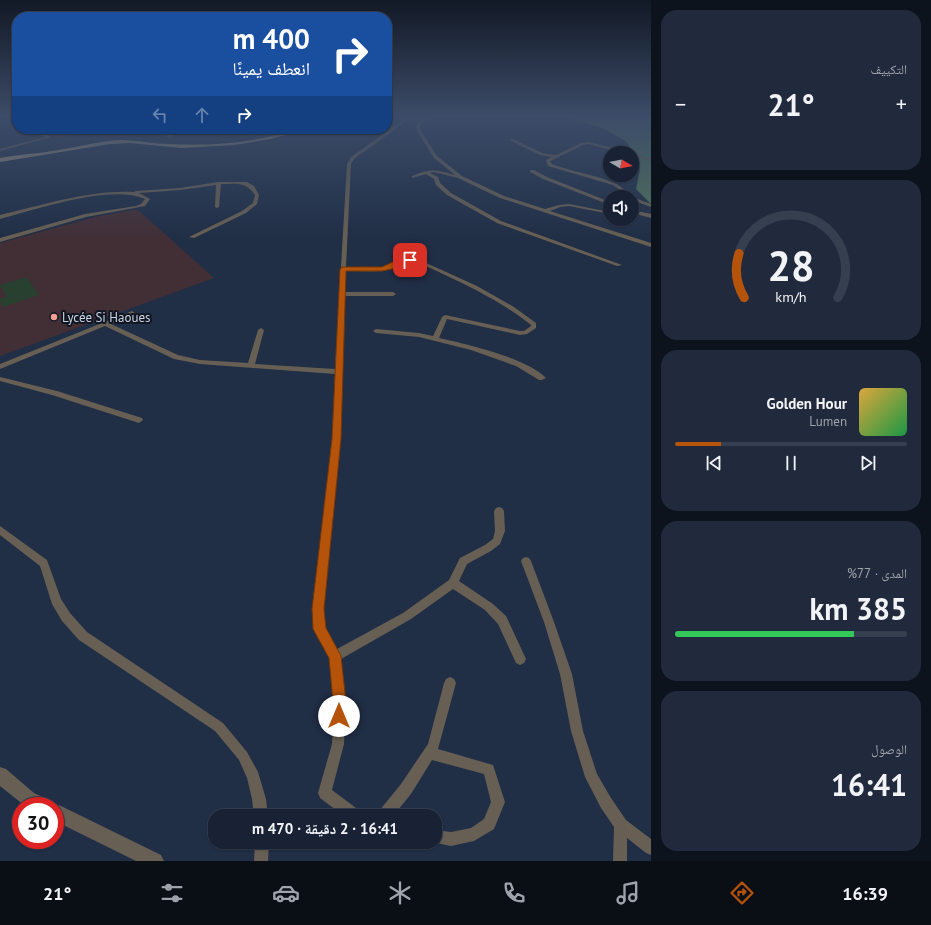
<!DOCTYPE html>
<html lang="ar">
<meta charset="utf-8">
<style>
body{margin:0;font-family:"PT Sans","Noto Naskh Arabic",sans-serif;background:#212a3c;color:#f1f3f6;direction:rtl;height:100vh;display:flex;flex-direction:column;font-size:15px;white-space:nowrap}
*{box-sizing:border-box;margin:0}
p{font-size:13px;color:#9fa4ac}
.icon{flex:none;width:22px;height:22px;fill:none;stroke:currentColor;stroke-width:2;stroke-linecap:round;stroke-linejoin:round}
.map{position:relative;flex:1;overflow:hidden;direction:ltr}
.sheet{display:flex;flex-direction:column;gap:10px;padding:10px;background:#0d131d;width:280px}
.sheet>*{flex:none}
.guide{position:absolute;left:12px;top:12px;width:380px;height:122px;border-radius:16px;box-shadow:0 1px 3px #0004,0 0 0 1px #363f4f;direction:rtl;background:#1a4fa0;color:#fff;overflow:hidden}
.needle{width:26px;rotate:100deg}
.tools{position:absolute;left:603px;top:146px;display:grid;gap:8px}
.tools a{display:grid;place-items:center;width:36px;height:36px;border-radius:50%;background:#182234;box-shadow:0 1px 3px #0004,0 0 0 1px #363f4f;font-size:20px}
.speed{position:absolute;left:12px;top:797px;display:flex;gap:8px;font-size:20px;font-weight:700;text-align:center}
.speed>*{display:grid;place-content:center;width:52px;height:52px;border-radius:50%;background:#182234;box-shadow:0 1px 3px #0004,0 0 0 1px #363f4f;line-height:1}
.speed .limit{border:6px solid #d22;background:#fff;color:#111}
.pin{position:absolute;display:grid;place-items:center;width:34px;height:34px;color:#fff;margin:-17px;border-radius:8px;box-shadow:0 2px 6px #0006}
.me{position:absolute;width:44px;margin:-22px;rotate:0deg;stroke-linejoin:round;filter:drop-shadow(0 0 3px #0008)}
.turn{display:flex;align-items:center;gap:14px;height:84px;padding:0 16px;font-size:18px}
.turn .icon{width:52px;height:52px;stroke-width:2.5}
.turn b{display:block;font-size:28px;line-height:34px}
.lanes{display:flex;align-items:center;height:38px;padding:0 16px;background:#0003;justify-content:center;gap:20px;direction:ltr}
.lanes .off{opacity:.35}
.big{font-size:30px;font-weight:800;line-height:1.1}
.sheet .tile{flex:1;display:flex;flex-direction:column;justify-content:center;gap:6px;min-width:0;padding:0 14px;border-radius:16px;background:#212a3c}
.sheet .dial{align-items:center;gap:0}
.dial svg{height:104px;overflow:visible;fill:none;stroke:#363f4f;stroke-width:7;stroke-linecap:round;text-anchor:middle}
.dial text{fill:#f1f3f6;stroke:none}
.song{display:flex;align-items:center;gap:12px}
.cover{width:48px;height:48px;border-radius:6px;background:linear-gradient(135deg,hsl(40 70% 55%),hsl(140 70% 35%))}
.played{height:4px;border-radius:2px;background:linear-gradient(90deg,#b45309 20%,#363f4f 20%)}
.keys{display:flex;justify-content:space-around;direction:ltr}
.heat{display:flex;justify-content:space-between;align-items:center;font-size:22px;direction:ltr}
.charge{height:6px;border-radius:3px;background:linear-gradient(90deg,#34c759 77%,#363f4f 0)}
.trip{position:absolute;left:208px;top:809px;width:234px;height:40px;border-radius:16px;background:#182234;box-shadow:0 1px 3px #0004,0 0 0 1px #363f4f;font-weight:800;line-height:40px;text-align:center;direction:rtl}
.menu{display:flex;height:64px;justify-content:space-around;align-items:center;background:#0a0e15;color:#9fa4ac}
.menu .icon{width:28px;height:28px}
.menu .selected{color:#b45309}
.menu b{font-size:18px;color:#f1f3f6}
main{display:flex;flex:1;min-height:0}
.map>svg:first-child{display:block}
.education{fill:#422f36}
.green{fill:#284030}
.forest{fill:#4f725a}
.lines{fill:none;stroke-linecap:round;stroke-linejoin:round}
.minor{fill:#675f53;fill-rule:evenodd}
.tertiary{fill:#675f53;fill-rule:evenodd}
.primary{fill:#9f9076;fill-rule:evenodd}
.route{fill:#b45309;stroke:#753606}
.poi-dot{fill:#f59c95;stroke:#101621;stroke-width:1.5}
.labels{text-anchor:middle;stroke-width:4;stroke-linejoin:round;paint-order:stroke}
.poi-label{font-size:13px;fill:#cad3e3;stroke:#101621;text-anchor:start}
</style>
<main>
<section class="sheet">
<div class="tile"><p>التكييف</p>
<div class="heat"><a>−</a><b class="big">21°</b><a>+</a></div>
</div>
<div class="tile dial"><svg viewBox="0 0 100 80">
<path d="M14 69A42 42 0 1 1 86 69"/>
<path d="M14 69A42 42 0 0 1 10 35" stroke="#b45309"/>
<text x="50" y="56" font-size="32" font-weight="700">28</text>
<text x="50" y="72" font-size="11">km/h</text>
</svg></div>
<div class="tile">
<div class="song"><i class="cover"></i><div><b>Golden Hour</b><p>Lumen</p></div></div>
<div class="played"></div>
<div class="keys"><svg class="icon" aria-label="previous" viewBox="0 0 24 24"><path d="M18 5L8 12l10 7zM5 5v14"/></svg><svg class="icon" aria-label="pause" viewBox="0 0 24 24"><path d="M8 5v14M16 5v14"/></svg><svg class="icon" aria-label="next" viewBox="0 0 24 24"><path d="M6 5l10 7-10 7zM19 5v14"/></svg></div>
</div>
<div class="tile"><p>المدى · 77%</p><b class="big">385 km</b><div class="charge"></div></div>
<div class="tile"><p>الوصول</p><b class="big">16:41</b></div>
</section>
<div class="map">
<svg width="651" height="861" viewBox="0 0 651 861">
<rect width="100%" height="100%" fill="#202e46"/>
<path class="education" d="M43,129H100L60,138L45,132L46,130Z
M132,210H138L214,278L0,356V243L95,217Z"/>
<path class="green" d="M27,277L39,295L2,307L0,299L7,297L0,285Z"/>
<path class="forest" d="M567,117H651V204L636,189L640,170L637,158L626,141L602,128Z"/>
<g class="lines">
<path class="minor" d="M5,117H10L17,121V123Z
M417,117H433L428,118L420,125L421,131L437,156L462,176L504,196L545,209L559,205L569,204L610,212V214L569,206L560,207L550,211L651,243V247L500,198L458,178L434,172L430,173L438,177L440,183L451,193L501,221L622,265L617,266L497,223L447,195L436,185L434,179L426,174L412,178V176C432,168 435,170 455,175L434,158L417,131L416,125L423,119L408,120L354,159L351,164L346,267H383L398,261L407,259L424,262L477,286L514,307L536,323V328L527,334L520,335L447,319L439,338C466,344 527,358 546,378L542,380H539L516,366L471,350L419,337L376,333L373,331L376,329L419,333L433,336L442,317L445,315L520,331H524L531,326V325C505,304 473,288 443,274C433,269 421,263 409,262C399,262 392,269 383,271C371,272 358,271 346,271L345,292H393L396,294L393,296H345L340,439L323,609L325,628L337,649L403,613L449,580L460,558L485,545L493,539L495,531L494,511L496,508L499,507L502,508L504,511L505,531L500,544L491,551L467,564L459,581L493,604L506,616L526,659L524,663L520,665L516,663L498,624L485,610L453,589L411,619L341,659L346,703L344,744L332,790L360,811L362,816H344L320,798L318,793L332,744L334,703L330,657L315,629L313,609L332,439L335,374L200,364L174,359L105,326L0,369V364L132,311L135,313L134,314L111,324L178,355L200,360L248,363L258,330L261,328L264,330L255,364L335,369L347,164L351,157L406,118Z
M30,129H35L51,137L0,151V149L45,137Z
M141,129H148L138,132L136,131Z
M188,129H194L169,137L166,136Z
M208,129H215L205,132L203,131Z
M511,139H513L542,153L556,155L581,143L588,142L629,152L630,153H623L588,144L583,145L550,161L552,164C572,172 594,174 614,183C622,186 627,193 634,197C639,200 646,202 651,204V207L632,200V197H628L622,191L613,185L548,166L546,160L552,157L540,155L511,141Z
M631,153H633L651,159V161L632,155Z
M530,170H534L547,177L610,202V205L543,179L530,172Z
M218,182H247L254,186L259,195L257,204L246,213L194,238L189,237L242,211L253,203L255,195C246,181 236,184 221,184L219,207L217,208L215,207L216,185L180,190L139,193L150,199L145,206L86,217L0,242V238L85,214L136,206L141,204L145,199C110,184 38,209 0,219V215C44,205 89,190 134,192L136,191L180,188Z
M632,210L651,214V218L632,213Z
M0,377L57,391L142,418L143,420L139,423L52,395L0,381Z
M0,526L47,560L61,599L70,613L87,632L223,723L247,752L258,772L266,799L268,816H254L252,799L247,778L239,760L215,731L79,640L62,621L52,604L40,566L0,535Z
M526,557L529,558L531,561L554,622L572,674L583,731L597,774L611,798L626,820L651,839V855L646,853L627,838V861H613L614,827L601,808L585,777L571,731L560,674L544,622L521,561L523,558Z
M450,677L454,679L456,683L438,749L493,765L505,802L494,829L474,841L451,846L431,842H435V830L451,832L471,828L484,819L491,802L484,774L432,760L411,794L393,816H377L379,811L401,784L428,744L444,683L446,679Z
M255,842H269L268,861H254Z"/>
<path class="tertiary" d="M0,767L6,769L34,793L49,800L51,805L55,804L61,806L161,855L164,861H136L55,821V806H25L0,786Z"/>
<path class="primary" d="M290,129H296L285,135L271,139L234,145L181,148L130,143L110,144L0,162V158C19,154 38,154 58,150C79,147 99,141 121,140C137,140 153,144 170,144C204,146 260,144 290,129Z"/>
</g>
<linearGradient id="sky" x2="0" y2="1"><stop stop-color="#121926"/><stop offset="0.49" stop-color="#3c4c68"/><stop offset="1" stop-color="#3c4c68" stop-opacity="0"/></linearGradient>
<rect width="651" height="238" fill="url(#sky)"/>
<path class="route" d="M410,258L412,259V262L401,263L392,269L382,271H346L341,439L324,609L326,628L341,656L346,702V716L344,721L339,723L334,721L332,716L333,702L329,658L313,629L312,609L332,439L340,269L343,267H382L397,260Z"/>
<circle class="poi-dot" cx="54" cy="317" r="4"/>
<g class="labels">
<g class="poi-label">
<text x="62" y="322">Lycée Si Haoues</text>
</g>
</g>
</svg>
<div class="tools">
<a><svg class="needle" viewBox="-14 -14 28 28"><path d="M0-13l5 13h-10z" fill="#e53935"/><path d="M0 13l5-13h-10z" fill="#9fa4ac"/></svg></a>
<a><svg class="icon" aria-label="sound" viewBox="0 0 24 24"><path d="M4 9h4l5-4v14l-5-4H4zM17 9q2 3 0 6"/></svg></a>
</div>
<div class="speed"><div class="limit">30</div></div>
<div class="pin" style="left:410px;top:260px;background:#d93025"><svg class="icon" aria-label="arrive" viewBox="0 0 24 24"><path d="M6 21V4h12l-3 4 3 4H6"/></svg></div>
<svg class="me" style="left:339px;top:716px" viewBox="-20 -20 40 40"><circle r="19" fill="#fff"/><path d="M0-13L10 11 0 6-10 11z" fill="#b45309"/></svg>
<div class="trip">16:41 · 2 دقيقة · 470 m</div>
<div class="guide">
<div class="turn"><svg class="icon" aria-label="right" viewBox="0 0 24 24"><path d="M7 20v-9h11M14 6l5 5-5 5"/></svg><div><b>400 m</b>انعطف يمينًا</div></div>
<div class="lanes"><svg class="icon off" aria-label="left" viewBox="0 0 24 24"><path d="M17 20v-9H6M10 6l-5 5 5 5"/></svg><svg class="icon off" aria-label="ahead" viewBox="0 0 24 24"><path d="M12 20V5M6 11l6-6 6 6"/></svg><svg class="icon" aria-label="right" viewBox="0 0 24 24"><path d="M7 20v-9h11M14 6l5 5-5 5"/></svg></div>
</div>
</div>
</main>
<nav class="menu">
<b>16:39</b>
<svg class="icon selected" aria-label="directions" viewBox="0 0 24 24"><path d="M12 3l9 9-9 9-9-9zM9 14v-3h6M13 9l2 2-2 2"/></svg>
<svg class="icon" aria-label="music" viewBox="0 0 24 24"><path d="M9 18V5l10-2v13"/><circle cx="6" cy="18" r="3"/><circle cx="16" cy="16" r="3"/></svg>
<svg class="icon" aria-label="phone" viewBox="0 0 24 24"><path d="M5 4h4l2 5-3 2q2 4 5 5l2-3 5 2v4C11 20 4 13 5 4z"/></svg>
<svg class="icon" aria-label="climate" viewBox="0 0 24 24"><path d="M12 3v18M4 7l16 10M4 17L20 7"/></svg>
<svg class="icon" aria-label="car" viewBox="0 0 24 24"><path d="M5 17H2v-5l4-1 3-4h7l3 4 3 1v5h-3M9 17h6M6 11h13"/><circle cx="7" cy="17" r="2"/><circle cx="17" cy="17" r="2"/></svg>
<svg class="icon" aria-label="filters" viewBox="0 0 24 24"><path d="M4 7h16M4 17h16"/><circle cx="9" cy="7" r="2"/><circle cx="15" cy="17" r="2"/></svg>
<b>21°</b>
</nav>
